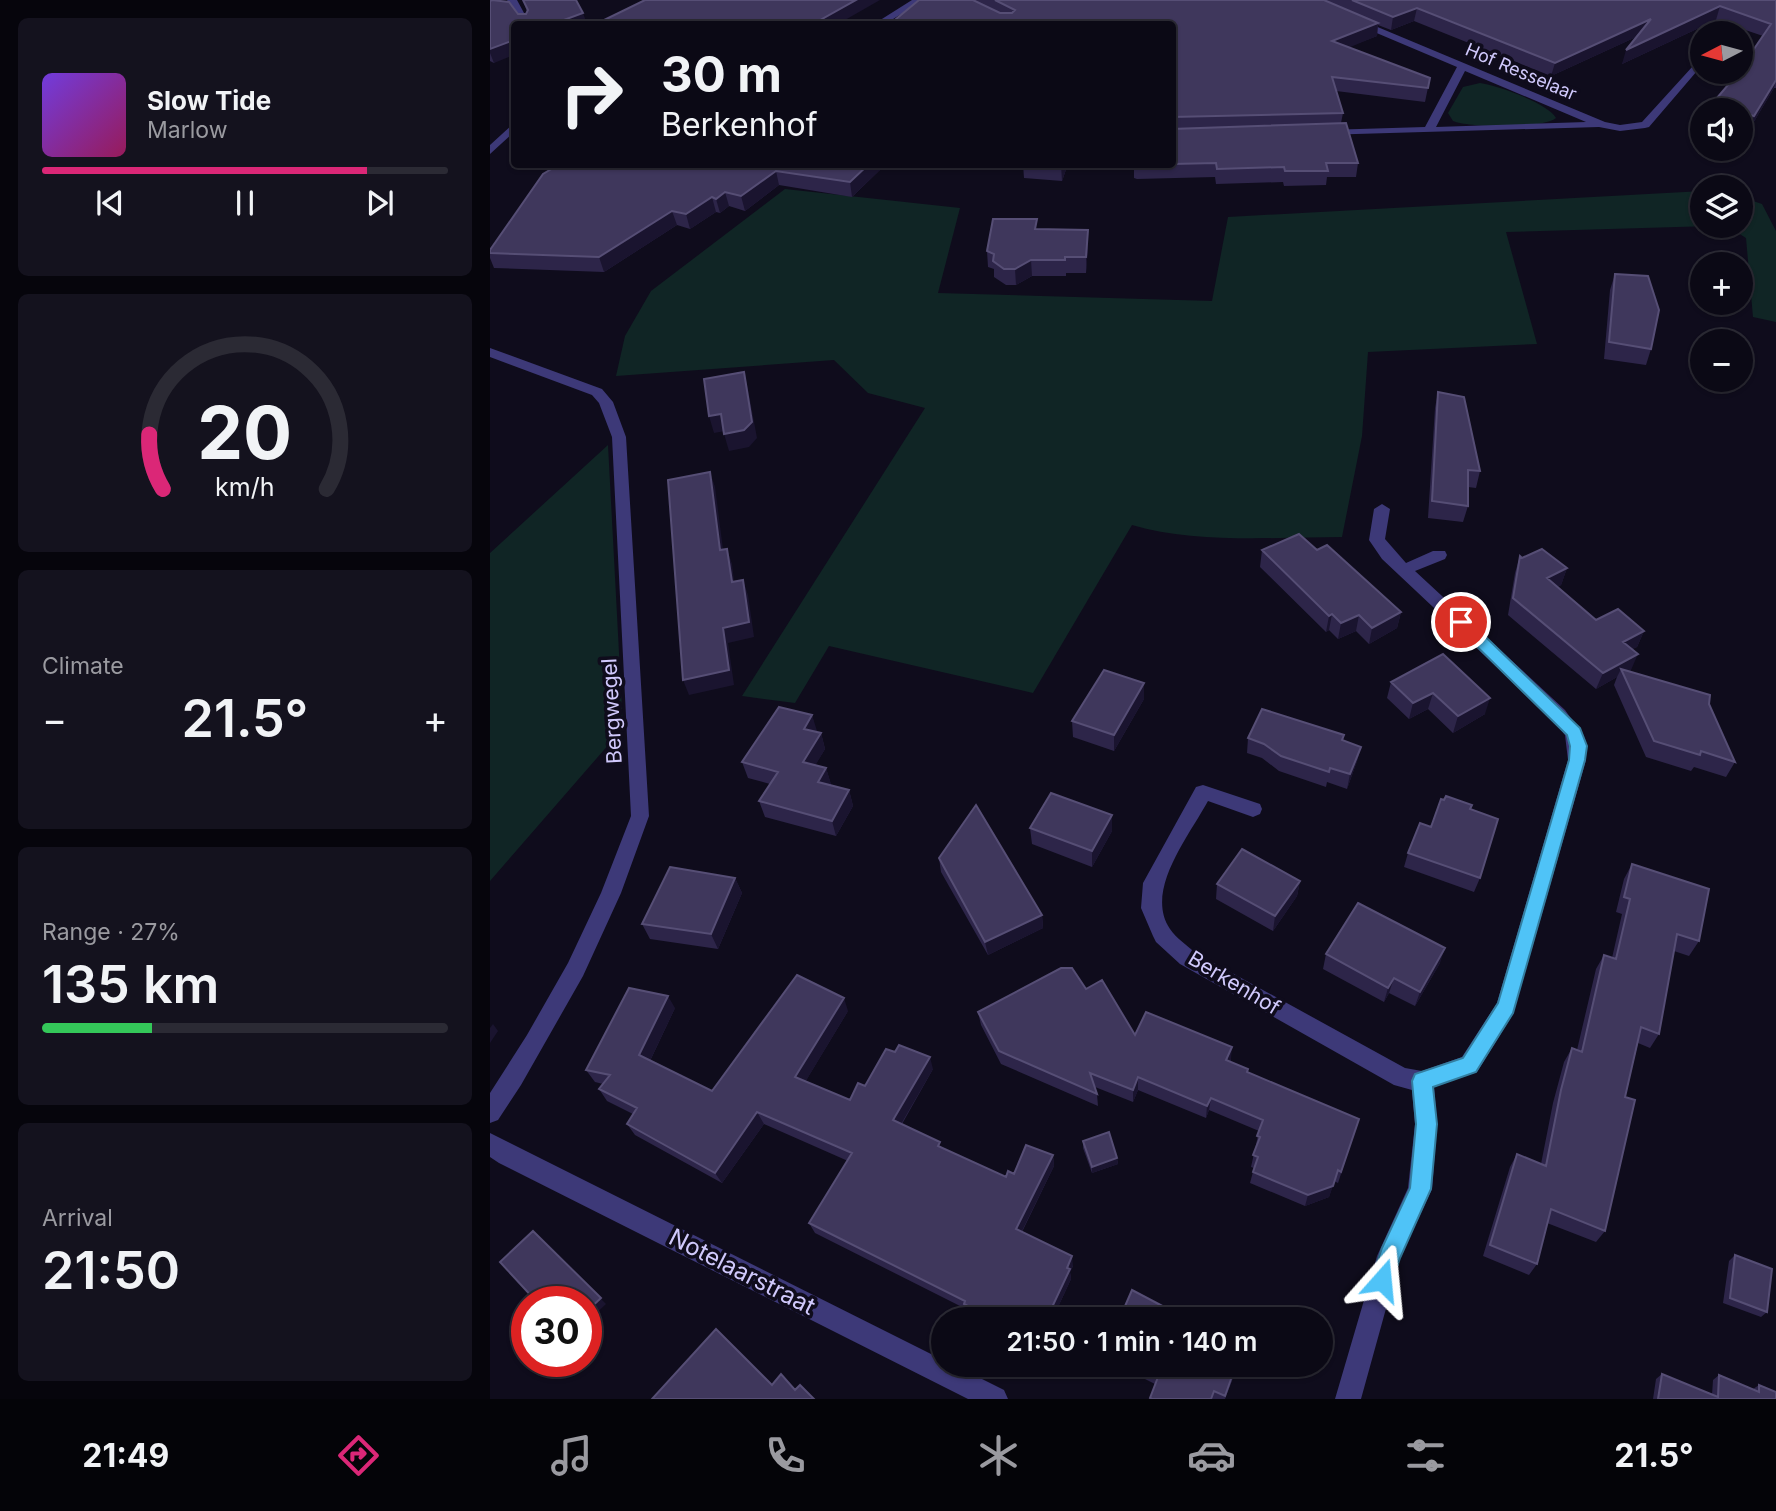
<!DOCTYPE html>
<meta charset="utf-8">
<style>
body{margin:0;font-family:Inter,sans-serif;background:#14121e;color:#f1f3f6;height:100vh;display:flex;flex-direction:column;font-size:26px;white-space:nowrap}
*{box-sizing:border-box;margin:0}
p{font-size:23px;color:#9a9aa0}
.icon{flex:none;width:38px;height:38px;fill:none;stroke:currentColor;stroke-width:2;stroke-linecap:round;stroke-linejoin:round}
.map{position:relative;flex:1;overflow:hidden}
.details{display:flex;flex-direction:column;gap:18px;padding:18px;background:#06050c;width:490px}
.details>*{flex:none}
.guide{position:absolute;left:21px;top:21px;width:665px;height:147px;border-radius:7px;box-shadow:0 2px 5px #0004,0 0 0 2px #2b2a34;background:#0b0915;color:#f1f3f6;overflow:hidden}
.needle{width:46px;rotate:264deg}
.controls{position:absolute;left:1200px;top:21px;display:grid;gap:14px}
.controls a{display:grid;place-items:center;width:63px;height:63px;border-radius:50%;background:#0b0915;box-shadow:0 2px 5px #0004,0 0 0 2px #2b2a34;font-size:35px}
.speed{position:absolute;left:21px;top:1286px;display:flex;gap:14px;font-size:35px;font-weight:700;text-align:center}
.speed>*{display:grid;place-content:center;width:91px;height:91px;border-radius:50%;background:#0b0915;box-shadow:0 2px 5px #0004,0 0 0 2px #2b2a34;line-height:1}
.speed .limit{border:10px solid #d22;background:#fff;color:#111}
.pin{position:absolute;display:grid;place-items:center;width:60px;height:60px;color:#fff;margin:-30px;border:4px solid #fff;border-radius:50%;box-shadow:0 2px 7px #0007}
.me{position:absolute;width:77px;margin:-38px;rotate:18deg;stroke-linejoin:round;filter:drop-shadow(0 0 5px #0008)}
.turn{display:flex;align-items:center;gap:24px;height:147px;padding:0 35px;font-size:32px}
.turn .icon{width:91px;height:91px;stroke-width:2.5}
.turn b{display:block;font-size:49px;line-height:60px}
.big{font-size:52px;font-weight:600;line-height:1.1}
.details .widget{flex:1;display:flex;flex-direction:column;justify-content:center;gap:10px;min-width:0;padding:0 24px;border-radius:10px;background:#14121e}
.details .dial{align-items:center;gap:0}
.dial svg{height:182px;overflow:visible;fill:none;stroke:#2b2a34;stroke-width:7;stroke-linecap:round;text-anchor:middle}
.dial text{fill:#f1f3f6;stroke:none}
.song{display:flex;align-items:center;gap:21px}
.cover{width:84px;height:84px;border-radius:10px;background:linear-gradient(135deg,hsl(260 70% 55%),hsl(330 70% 35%))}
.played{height:7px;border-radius:4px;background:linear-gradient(90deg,#db2777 80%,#2b2a34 80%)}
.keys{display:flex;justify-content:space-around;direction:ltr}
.heat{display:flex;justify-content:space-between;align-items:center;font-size:38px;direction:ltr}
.charge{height:10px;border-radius:5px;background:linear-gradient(90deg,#34c759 27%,#2b2a34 0)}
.trip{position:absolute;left:441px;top:1307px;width:402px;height:70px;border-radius:35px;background:#0b0915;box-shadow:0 2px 5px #0004,0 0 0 2px #2b2a34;font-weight:600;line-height:70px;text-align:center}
.tab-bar{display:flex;height:112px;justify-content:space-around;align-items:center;background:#040408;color:#9a9aa0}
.tab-bar .icon{width:49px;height:49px}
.tab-bar .current{color:#db2777}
.tab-bar b{font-size:32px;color:#f1f3f6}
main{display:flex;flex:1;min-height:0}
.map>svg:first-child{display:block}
.green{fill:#102525}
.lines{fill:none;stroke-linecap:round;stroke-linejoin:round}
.street{fill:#3d3978;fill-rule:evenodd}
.wall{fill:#2d2549}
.shaded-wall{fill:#1a142f}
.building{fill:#3f375c;stroke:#564e75;stroke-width:2}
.route{fill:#4fc3f7;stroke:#337fa1;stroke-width:2}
.labels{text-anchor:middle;stroke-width:7;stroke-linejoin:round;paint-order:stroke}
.far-street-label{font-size:18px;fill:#d0c9fc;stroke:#0f0c1c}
.street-label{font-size:21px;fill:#d0c9fc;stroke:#0f0c1c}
.near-street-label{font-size:24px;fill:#d0c9fc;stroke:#0f0c1c}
</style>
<main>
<section class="details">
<div class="widget">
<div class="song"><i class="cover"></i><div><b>Slow Tide</b><p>Marlow</p></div></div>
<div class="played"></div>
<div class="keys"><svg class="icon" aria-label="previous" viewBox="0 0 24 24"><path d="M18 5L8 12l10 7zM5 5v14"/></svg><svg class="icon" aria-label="pause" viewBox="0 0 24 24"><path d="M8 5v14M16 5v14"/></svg><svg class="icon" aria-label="next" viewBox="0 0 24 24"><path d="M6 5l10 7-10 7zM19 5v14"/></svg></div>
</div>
<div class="widget dial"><svg viewBox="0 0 100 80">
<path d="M14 69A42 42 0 1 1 86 69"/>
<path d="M14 69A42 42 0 0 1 8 45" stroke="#db2777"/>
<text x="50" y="56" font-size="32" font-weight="700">20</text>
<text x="50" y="72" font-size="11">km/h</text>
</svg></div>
<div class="widget"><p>Climate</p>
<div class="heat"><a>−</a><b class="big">21.5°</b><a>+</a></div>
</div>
<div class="widget"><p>Range · 27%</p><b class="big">135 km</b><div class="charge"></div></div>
<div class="widget"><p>Arrival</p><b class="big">21:50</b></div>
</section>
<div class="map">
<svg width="1286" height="1399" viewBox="0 0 1286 1399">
<rect width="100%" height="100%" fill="#0f0c1c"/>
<path class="green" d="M990,83C1007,85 1059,104 1066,118C1052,129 980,128 963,121L958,113L973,87Z
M295,189L470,208L448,293L722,301L738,217L1213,191V226H1221L1016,232L1047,344L878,352L872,436L852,537C786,537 706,544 642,525L543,693L339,646L305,703L252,696L435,408L378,393L344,360L126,376L135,336L161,291Z
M1251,197L1272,204L1286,231V322L1263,317L1256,238L1237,226H1251Z
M118,445L133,728L0,881V553Z"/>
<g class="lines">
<path class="street" d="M17,0H27L40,24H32Z
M422,0H434L395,24H384Z
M866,18L1115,122L1130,125L1152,122L1213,55V64L1159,127L1155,128L1130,131L1109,127L832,135V131L836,130L935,127L967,67L863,23L861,21ZM975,71L1096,122L946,127Z
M1209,36L1213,37V47L1204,39Z
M24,123V132L0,154V145Z
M0,348L112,389L123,402L136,437L159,816L131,893L93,976L31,1085L8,1120L0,1123V1093L37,1035L78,963L111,893L141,816L122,437L109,403L102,395L0,357Z
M892,504L900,509L895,539L916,563L943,551H955L957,555L955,559L925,571L1075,710L1093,735L1096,760L1023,1014L987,1072L944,1087L947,1124L942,1189L910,1258L871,1399H845L887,1256L918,1188L925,1124L922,1090L904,1085L690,964L666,942L663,936L651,908L653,883L706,787L713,785L770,804L772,809L770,814L763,817L718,801C699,836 654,891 680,929C686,938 697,945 704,952L915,1068L932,1071L972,1057L1007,1003L1078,760L1075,735L1063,720L892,559L879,540L884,509Z
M0,1133L453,1360V1365H464L514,1390L518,1399H478L9,1163L0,1157Z"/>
</g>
<path class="wall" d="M33,0H86L4,63L0,61V1L28,14H36L37,12Z
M429,0H1286V88H1284L1259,130L1251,128V110H1219L1221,105L1249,72L1273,36L1226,20L1132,64L1146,37L1061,76L924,21L901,30L888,25L887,36L858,47L940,78L935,102L846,91L853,113L851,123L868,163L866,177H837L836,185L794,186L793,182L726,184L725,177L647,179L644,178V164H682V24H400Z
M70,164H396L362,197L289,185L255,211L239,206L230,213L226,212L200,229L187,225L114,272L4,268L0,258V253Z
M533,164H578L572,181L534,178Z
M547,229L598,230V246L596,273H576V276H542L526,285H516L504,277V269L498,267L497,251Z
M1125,274L1161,349L1156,365L1114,359L1120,290Z
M948,392L990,471L986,488L978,487V506L973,522L938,518L945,408Z
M772,550H827L911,612L907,628L879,644L866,631L848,639L839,630L836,632L770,567Z
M1030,556L1032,558L1077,568L1071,585L1067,587L1106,620L1154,631L1147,647L1142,649L1141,670L1139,671L1219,704L1245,762L1236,777L1204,767L1201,771L1156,757L1124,685L1127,677L1106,689L1018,615L1025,573Z
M953,654L995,714L963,733L938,709L919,719L897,698L901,682Z
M654,699L624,751L583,737L582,721Z
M322,715L326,732L331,733L335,749L325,765L336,768L341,785L359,790L363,806L346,836L275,817L269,801L280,784L258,778L252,762Z
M854,735L853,741L871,747L867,761L857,789L837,782L836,787L789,771L772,758L757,753L758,738Z
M980,809L990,878L984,892L914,867L918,853L941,827Z
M622,815V831L602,867L542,844L540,828Z
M449,858L552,915L553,928L498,955L451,872Z
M1142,864L1209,941L1199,956L1184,951L1169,1034L1160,1048L1148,1043L1135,1097L1115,1231L1106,1242L1057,1223L1047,1264L1039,1275L993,1256L1020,1167L1027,1154L1051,1164L1063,1103L1074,1062L1082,1048L1087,1050L1106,969L1114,955L1122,958L1132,914L1126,912L1134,879Z
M245,878L252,893L228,949L160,939L152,924Z
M810,881L807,896L783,931L726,899L727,884Z
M836,954L950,963L925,1006L899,993L894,1002L833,969Z
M596,989L645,1035L741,1059L740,1062L758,1073L869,1119L848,1183L844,1181L839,1197L815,1206L760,1183L764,1168L761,1167L769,1131L719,1110L716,1118L648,1090L643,1102L605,1087L607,1094L608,1106L511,1064L491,1025L488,1012Z
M185,1008L160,1061L222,1091L358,1011L315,1082L360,1100L375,1086L443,1069L412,1124L452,1148L516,1177L563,1155L564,1166L532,1232L583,1266L580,1272L581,1279L562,1320H489L477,1313L476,1309L325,1233L319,1223L358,1161L274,1124L232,1183L145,1135L137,1124L143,1114L117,1101L109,1089L113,1084L105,1082L96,1070Z
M593,1141L627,1158L628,1164L602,1173L593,1148Z
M1245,1255L1277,1312L1271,1317L1233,1303L1239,1261Z
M639,1365H748L735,1399H660L665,1384L639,1371Z
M1172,1374L1222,1395L1223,1380L1229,1375L1263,1389L1269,1385L1286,1399H1163L1166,1379Z"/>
<path class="shaded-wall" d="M366,0H390L348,24H323Z
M1230,6L1226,20L1132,64L1136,50Z
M927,8L924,21L901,30L903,17Z
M93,13L97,24H63Z
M1161,19L1157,32L1061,76L1065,63Z
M888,23L887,36L841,55L842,41Z
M24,40V55L4,63L0,53V49Z
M1286,80L1284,88L1259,130L1264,116Z
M379,164H396L362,197L360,182Z
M571,164H578L572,181L571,165Z
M286,171L289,185L255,211L251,196Z
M235,192L239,206L230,213L226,199Z
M222,197L226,212L200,229L196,214Z
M182,211L187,225L114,272L109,257Z
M598,230V246L596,273V257Z
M541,260L542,276L526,285L525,269Z
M254,372L258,389L267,438L259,447L239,451L234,434Z
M231,414L235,431L224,433L219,416Z
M220,472L225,487L235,565L230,550Z
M237,549L242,564L246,597L242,582Z
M1077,568L1071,585L1051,595L1057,578Z
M253,580L258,595L264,637L238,643L244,685L199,695L193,680L233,628Z
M911,612L907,628L879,644L882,628Z
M842,614L839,630L836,632L839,616Z
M869,615L866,631L848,639L851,623Z
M1154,631L1147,647L1126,658L1133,642Z
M1148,654L1141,670L1133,674L1131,669L1127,677L1106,689L1113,673Z
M654,683V699L624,751V735Z
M943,693L938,709L919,719L923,703Z
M1000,698L995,714L963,733L968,716Z
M322,715L327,731L319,745L314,729Z
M331,733L335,749L318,778L313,762Z
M871,747L867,761L857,789L860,774Z
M336,768L341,784L333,797L328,782Z
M359,790L363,806L346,836L342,821Z
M622,815V831L602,867V851Z
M245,878L252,893L228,949L221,934Z
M810,881L807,896L783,931L785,916Z
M552,915L553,928L498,955L495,942Z
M955,948L950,963L925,1006L930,992Z
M904,978L899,993L894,1002L898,988Z
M178,996L185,1008L157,1067L149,1055Z
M354,998L358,1011L311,1089L305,1077Z
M3,1024L8,1031L0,1043V1028Z
M742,1047L741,1059L735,1073L736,1060Z
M440,1057L443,1069L407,1131L403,1120Z
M648,1077V1090L643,1102V1090Z
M721,1098L719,1110L716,1118L717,1106Z
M267,1112L274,1124L232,1183L225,1173Z
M563,1155L564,1166L528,1239L526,1229Z
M627,1158L628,1164L602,1173V1167Z
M843,1186L839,1197L815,1206L818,1195Z
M49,1237L116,1304L96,1323V1312Z
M582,1256L583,1266L580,1272L581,1279L562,1320H556Z
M52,1293L58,1298L54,1302H48L45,1300Z
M746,1365H748L734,1399L735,1396Z"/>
<path class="building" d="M2,0L19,2L28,14H36L38,10L33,0H86L93,13L63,24H24V40L0,49V1Z
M155,0H366L323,24H106Z
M429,0H483L510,13H522L525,10L505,0H834L888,23L842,41L940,78L938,88L842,77L853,113L682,117V24H400Z
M862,0H1286V80L1264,116L1251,113V110H1241L1221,105L1249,72H1251V68L1281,24L1230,6L1136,50L1161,19L1065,63L927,8L903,17Z
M856,123L868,163H836L838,171H795L794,167L727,169L726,163L682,164V129Z
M70,164H379L360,182L286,171L251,196L235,192L226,199L222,197L196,214L182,211L109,257L0,253V250L53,174Z
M503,219H547L545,229L598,230L596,257H575V260H541L525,269H514L503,261L504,254L497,251Z
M1125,274L1158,276L1169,310L1161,349L1119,342Z
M254,372L262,422L254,430L234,434L231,414L219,416L214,379Z
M948,392L974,397L990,471L978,470V506L942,501Z
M220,472L230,550L237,549L242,582L253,580L259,622L233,628L239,670L193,680L178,480Z
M809,534L827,550L837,545L911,612L882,628L869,615L851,623L842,614L839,616L772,550Z
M1052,549L1077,568L1057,578L1106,620L1128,609L1154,631L1133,642L1148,654L1113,673L1023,598L1030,556L1032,558Z
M953,654L1000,698L968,716L943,693L923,703L901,682Z
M1131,669L1220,695L1219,704L1245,762L1211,751L1210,755L1164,741Z
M614,670L654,683L624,735L582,721Z
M289,707L322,715L314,729L331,733L313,762L336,768L328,782L359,790L342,821L269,801L288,772L252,762Z
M772,709L854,735L852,740L871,747L860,774L840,768L839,772L791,756L774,744L758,738Z
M561,793L622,815L602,851L540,828Z
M956,796L982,805L980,809L1008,819L990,878L918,853L930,823L941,827L951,799L954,800Z
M486,805L552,915L495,942L449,858Z
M752,849L810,881L785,916L727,884Z
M1142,864L1219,889L1209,941L1187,934L1169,1034L1151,1027L1135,1097L1145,1100L1115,1231L1061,1209L1047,1264L1000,1245L1027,1154L1056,1166L1071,1090L1082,1048L1092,1052L1114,955L1126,959L1140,899L1134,897Z
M180,867L245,878L221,934L152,924Z
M868,903L955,948L930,992L904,978L898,988L836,954Z
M571,968H582L596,989L612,980L645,1035L656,1012L742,1047L736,1060L758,1069L757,1072L869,1119L851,1172L848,1170L843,1186L818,1195L763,1172L768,1157L763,1155L770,1137L767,1136L773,1120L721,1098L717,1106L648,1077L643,1090L600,1073L607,1094L509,1051L488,1012Z
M307,975L354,998L305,1077L360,1100L368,1083L375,1086L396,1049L405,1052L409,1045L440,1057L403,1120L450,1142L448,1146L516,1177L518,1171L524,1174L536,1145L563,1155L526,1229L582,1256L577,1268L580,1269L556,1320H504L474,1304L475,1301L319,1223L362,1153L267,1112L225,1173L137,1124L147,1108L109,1089L120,1075L96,1070L139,988L178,996L149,1055L222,1091Z
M619,1132L627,1158L602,1167L593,1141Z
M43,1231L111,1298L96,1312V1302H60L52,1293L45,1300L10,1262Z
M1245,1255L1282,1269L1277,1312L1240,1298Z
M642,1290L699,1320H629Z
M226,1329L282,1385L291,1374L305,1390L310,1385L324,1399H162Z
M644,1365H746L735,1396L724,1391L721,1399H662L660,1398L668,1377Z
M1172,1374L1228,1397L1229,1375L1269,1392V1385L1286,1392V1399H1168Z"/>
<path class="route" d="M971,617L977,619L1090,728L1097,746L1095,760L1023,1013L986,1072L943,1087L947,1124L941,1189L910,1258L900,1288L892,1291L885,1288L881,1280L892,1248L920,1188L926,1124L922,1081L925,1074L973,1058L1008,1003L1079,760L1080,746L1077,735L966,626L964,622L966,619Z"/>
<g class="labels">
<g class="far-street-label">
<text transform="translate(1031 72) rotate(23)" y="6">Hof Resselaar</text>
</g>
<g class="street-label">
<text transform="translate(122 711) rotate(-93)" y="7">Bergwegel</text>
<text transform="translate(744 983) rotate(31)" y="7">Berkenhof</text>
</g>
<g class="near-street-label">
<text transform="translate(252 1272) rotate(27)" y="8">Notelaarstraat</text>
</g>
</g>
</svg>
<div class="controls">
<a><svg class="needle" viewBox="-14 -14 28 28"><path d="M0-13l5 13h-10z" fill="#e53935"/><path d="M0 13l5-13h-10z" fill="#9a9aa0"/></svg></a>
<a><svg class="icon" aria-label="sound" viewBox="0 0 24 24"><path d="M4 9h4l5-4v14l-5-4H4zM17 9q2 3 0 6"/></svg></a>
<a><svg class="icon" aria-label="layers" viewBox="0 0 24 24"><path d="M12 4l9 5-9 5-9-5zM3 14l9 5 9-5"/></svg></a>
<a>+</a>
<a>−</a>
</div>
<div class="speed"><div class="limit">30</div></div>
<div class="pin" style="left:971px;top:622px;background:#d93025"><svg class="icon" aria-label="arrive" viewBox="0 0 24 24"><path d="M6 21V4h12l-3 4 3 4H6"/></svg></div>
<svg class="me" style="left:892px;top:1280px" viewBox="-20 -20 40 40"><path d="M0-17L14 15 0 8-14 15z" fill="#4fc3f7" stroke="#fff" stroke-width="4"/></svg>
<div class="trip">21:50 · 1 min · 140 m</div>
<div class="guide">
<div class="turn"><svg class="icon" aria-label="right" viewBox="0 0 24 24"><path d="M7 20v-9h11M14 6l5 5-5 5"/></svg><div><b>30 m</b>Berkenhof</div></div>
</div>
</div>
</main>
<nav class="tab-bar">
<b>21:49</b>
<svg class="icon current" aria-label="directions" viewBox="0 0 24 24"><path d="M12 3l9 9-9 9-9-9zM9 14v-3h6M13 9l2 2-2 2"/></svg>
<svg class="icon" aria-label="music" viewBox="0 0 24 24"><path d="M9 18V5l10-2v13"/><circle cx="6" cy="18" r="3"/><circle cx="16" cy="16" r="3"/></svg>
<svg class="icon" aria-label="phone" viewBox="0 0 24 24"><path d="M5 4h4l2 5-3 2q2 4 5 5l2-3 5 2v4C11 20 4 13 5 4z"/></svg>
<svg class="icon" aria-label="climate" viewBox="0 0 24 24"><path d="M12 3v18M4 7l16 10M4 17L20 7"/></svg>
<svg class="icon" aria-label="car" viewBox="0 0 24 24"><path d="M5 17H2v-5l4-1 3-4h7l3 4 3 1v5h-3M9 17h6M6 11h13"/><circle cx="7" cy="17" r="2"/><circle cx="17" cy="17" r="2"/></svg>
<svg class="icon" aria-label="filters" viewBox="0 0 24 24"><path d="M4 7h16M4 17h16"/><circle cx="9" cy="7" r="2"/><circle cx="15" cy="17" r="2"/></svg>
<b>21.5°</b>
</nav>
